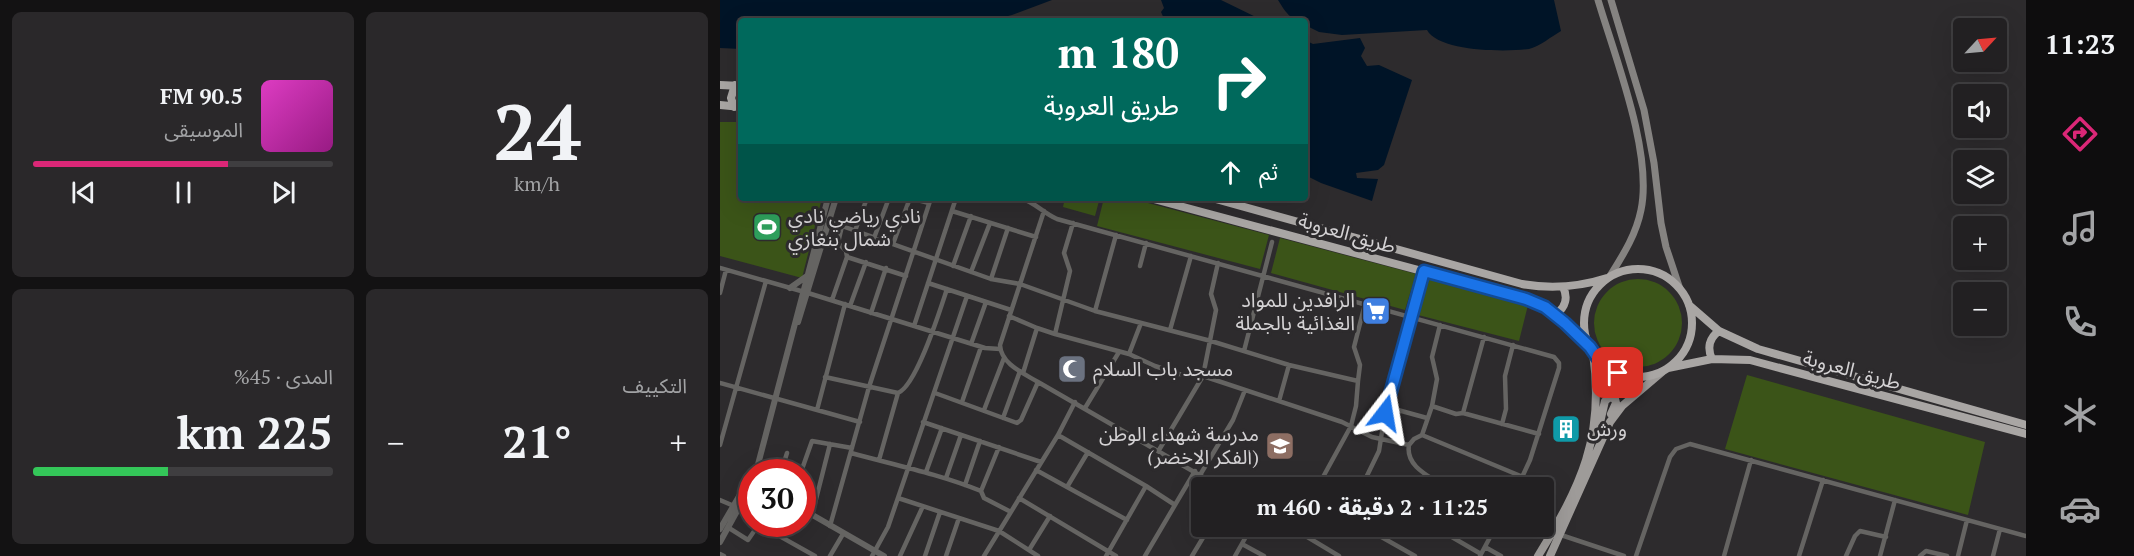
<!DOCTYPE html>
<html lang="ar">
<meta charset="utf-8">
<style>
body{margin:0;font-family:"PT Serif","Noto Sans Arabic",serif;background:#2a282a;color:#f1f3f6;direction:rtl;height:100vh;display:flex;flex-direction:column;font-size:22px;white-space:nowrap}
*{box-sizing:border-box;margin:0}
p{font-size:20px;color:#a2a3a5}
.icon{flex:none;width:33px;height:33px;fill:none;stroke:currentColor;stroke-width:2;stroke-linecap:round;stroke-linejoin:round}
.map{position:relative;flex:1;overflow:hidden;direction:ltr}
.drawer{display:flex;flex-direction:column;gap:12px;padding:12px;background:#131213;width:720px}
.drawer>*{flex:none}
.top-card{position:absolute;left:18px;top:18px;width:570px;height:183px;border-radius:6px;box-shadow:0 6px 24px #0002,0 0 0 2px #3f3e40;direction:rtl;background:#00695c;color:#fff;overflow:hidden}
.needle{width:39px;rotate:64deg}
.buttons{position:absolute;left:1233px;top:18px;display:grid;gap:12px}
.buttons a{display:grid;place-items:center;width:54px;height:54px;border-radius:6px;background:#222022;box-shadow:0 6px 24px #0002,0 0 0 2px #3f3e40;font-size:30px}
.speed{position:absolute;left:18px;top:459px;display:flex;gap:12px;font-size:30px;font-weight:700;text-align:center}
.speed>*{display:grid;place-content:center;width:78px;height:78px;border-radius:50%;background:#222022;box-shadow:0 6px 24px #0002,0 0 0 2px #3f3e40;line-height:1}
.speed .limit{border:9px solid #d22;background:#fff;color:#111}
.pin{position:absolute;display:grid;place-items:center;width:51px;height:51px;color:#fff;margin:-26px;border-radius:12px;box-shadow:0 3px 9px #0006}
.me{position:absolute;width:66px;margin:-33px;rotate:14deg;stroke-linejoin:round;filter:drop-shadow(0 0 4px #0008)}
.turn{display:flex;align-items:center;gap:21px;height:126px;padding:0 30px;font-size:27px}
.turn .icon{width:78px;height:78px;stroke-width:2.5}
.turn b{display:block;font-size:42px;line-height:51px}
.then{display:flex;align-items:center;height:57px;padding:0 30px;background:#0003;gap:12px;font-size:22px}
.big{font-size:45px;font-weight:700;line-height:1.1}
.drawer .card{flex:1;display:flex;flex-direction:column;justify-content:center;gap:9px;min-width:0;padding:0 21px;border-radius:9px;background:#2a282a}
.drawer .dial{align-items:center;gap:0}
.dial b{font-size:78px;line-height:1}
.song{display:flex;align-items:center;gap:18px}
.cover{width:72px;height:72px;border-radius:9px;background:linear-gradient(135deg,hsl(310 70% 55%),hsl(310 70% 35%))}
.played{height:6px;border-radius:3px;background:linear-gradient(90deg,#db2777 65%,#3f3e40 65%)}
.keys{display:flex;justify-content:space-around;direction:ltr}
.heat{display:flex;justify-content:space-between;align-items:center;font-size:33px;direction:ltr}
.charge{height:9px;border-radius:4px;background:linear-gradient(90deg,#34c759 45%,#3f3e40 0)}
.drawer .tiles{flex:1;display:grid;gap:12px;grid-template-columns:repeat(2,1fr)}
.trip{position:absolute;left:471px;top:477px;width:363px;height:60px;border-radius:6px;background:#222022;box-shadow:0 6px 24px #0002,0 0 0 2px #3f3e40;font-weight:700;line-height:60px;text-align:center;direction:rtl}
main{display:flex;flex:1;min-height:0}
.tab-bar{display:flex;flex-direction:column;width:108px;justify-content:space-around;align-items:center;background:#0e0d0e;color:#a2a3a5}
.tab-bar .icon{width:42px;height:42px}
.tab-bar .on{color:#db2777}
.tab-bar b{font-size:27px;color:#f1f3f6}
.map>svg:first-child{display:block}
.green{fill:#3b5418}
.water{fill:#001427}
.lines{fill:none;stroke-linecap:round;stroke-linejoin:round}
.minor{stroke:#656462;stroke-width:4.5}
.tertiary{stroke:#656462;stroke-width:6}
.secondary{stroke:#858381;stroke-width:7}
.primary{stroke:#9e9b99;stroke-width:8}
.trunk{stroke:#a9a6a4;stroke-width:8}
.route-casing{stroke:#114b97;stroke-width:15}
.route{stroke:#1a73e8;stroke-width:10}
.labels{text-anchor:middle;stroke-width:6;stroke-linejoin:round;paint-order:stroke}
.poi-label{font-size:20px;fill:#d4d2d4;stroke:#2d2b2d;text-anchor:start}
.street-label{font-size:20px;fill:#d4d2d4;stroke:#2d2b2d}
</style>
<main>
<nav class="tab-bar">
<b>11:23</b>
<svg class="icon on" aria-label="directions" viewBox="0 0 24 24"><path d="M12 3l9 9-9 9-9-9zM9 14v-3h6M13 9l2 2-2 2"/></svg>
<svg class="icon" aria-label="music" viewBox="0 0 24 24"><path d="M9 18V5l10-2v13"/><circle cx="6" cy="18" r="3"/><circle cx="16" cy="16" r="3"/></svg>
<svg class="icon" aria-label="phone" viewBox="0 0 24 24"><path d="M5 4h4l2 5-3 2q2 4 5 5l2-3 5 2v4C11 20 4 13 5 4z"/></svg>
<svg class="icon" aria-label="climate" viewBox="0 0 24 24"><path d="M12 3v18M4 7l16 10M4 17L20 7"/></svg>
<svg class="icon" aria-label="car" viewBox="0 0 24 24"><path d="M5 17H2v-5l4-1 3-4h7l3 4 3 1v5h-3M9 17h6M6 11h13"/><circle cx="7" cy="17" r="2"/><circle cx="17" cy="17" r="2"/></svg>
</nav>
<div class="map">
<svg width="1306" height="556" viewBox="0 0 1306 556">
<rect width="100%" height="100%" fill="#2d2b2d"/>
<path class="green" d="M0,122H21V198H102L82,278L0,256Z
M345,198H370L379,201L375,216L343,207Z
M384,198H409L549,235L540,269L377,226Z
M560,238L696,274L685,310L551,273Z
M709,278L808,305L799,341L698,315Z
M874 323a44 44 0 1 1 88 0a44 44 0 1 1-88 0Z
M1027,375L1265,442L1248,515L1005,449Z"/>
<path class="water" d="M0,0H332L292,15L268,21H21V49L0,48Z
M441,0H501L544,21H445L441,12L444,8Z
M558,0H834L841,31C832,36 819,47 809,49C786,52 719,52 707,30L622,35L599,32L585,25V21C570,21 565,11 558,0Z
M640,38L645,48L641,56L647,66L659,65L692,80L664,165L658,170L636,173L637,178L658,179L652,201L601,183L585,175V40L593,44Z"/>
<g class="lines">
<path class="minor" d="M190,198L209,203
M301,198C316,203 323,213 337,219L834,357L839,363V368L810,460L797,488
M232,211L316,237
M324,211L280,345C281,364 303,373 318,382L502,488
M108,221L271,279L300,284L375,311L491,341L569,365L638,381L636,406L631,426L597,488
M353,223L344,253L350,271L335,334L409,354L435,366L459,374L483,376L622,422L652,437L689,445L694,439L702,435L712,406L717,379L712,357L720,325
M122,226L118,243L126,251L127,257L186,276
M135,231L147,198
M154,238L169,198
M173,244L190,198
M233,266L251,216
M420,266L426,243
M0,268L88,293L265,348L280,349
M251,272L270,223
M271,279L288,228
M208,283L291,310
M0,293L6,270
M112,300L127,257
M130,306L146,262
M375,311L396,235
M151,313L166,268
M289,316L317,328
M194,326L236,198
M450,330L471,256
M251,344L266,302
M524,351L552,242
M409,354L421,323
M303,373L317,328L335,334
M105,377L178,393
M638,381L640,365L634,347L645,304
M0,383L140,422
M215,393L297,423L301,420L318,382
M559,401L569,365
M242,402L261,347
M712,406L736,414L743,413L764,337
M667,407L707,418
M365,408L399,352
M97,410L125,304
M264,410L284,358
M743,413L819,434
M283,418L300,371
M203,422L321,462
M782,424L786,409L785,376L793,345
M338,435L426,486
M702,435L803,477
M0,445L46,281
M689,445C685,467 711,477 727,488
M439,450L483,376L496,310L491,294L498,263
M131,453C175,465 219,474 261,491L264,498L291,512
M159,460L178,393C197,385 220,310 227,289
M316,470L407,520
M61,472L67,453
M81,472L92,441L132,448
M206,472L222,428
M480,475L513,420L525,390
M226,478L241,435
M245,485L260,441
M347,487L368,452
M641,488L659,451L665,413L704,271
M261,491L279,447
M178,498L279,531L318,556
M299,498L396,556
M0,500L14,506
M92,515L110,444
M38,524L95,556
M110,526L149,387L211,198
M569,526L619,556
M642,526L695,556
M713,526L761,554
M9,528L28,540L39,524
M841,535L904,556
M522,544L544,556
M765,547L781,556
M309,550L330,516
M0,554L4,556
M110,556L123,534
M152,556L168,527L247,296
M180,556L203,506
M205,556L220,512
M226,556L239,518
M264,556L338,435L355,402
M386,556L426,486L455,505
M425,556L475,471
M472,556L490,526
M515,556L532,526
M760,556L776,526
M916,556L950,457L956,449L970,444L1306,536
M1004,556L1031,460
M1079,556L1103,480
M1126,556L1135,536L1140,531L1166,537
M1160,556L1175,500
M1200,556L1206,551L1227,556
M1238,556L1247,520
M1273,556L1280,529"/>
<path class="tertiary" d="M70,288L87,276
M78,322L116,198
M36,472L108,198
M82,509L164,556
M0,529L32,474
M0,542L32,484"/>
<path class="secondary" d="M878,0C895,57 933,153 921,210C916,235 903,255 890,276
M891,0L924,110L934,163L941,223L946,247L960,289"/>
<path class="primary" d="M878,431L885,401L890,397L895,399L896,403L891,414
M818,556C861,486 885,437 873,353
M830,556L890,422L902,406L942,372"/>
<path class="trunk" d="M0,85L21,86
M0,105L21,107
M14,107L11,98L15,85
M430,198L806,299C833,308 850,327 869,347
M492,198L802,284C831,289 859,287 887,278
M864 323a54 54 0 1 1 108 0a54 54 0 1 1-108 0Z
M969,305L999,331L1038,349L1306,425
M836,314C846,307 848,297 843,287
M992,359C987,348 989,338 999,331
M948,368L992,359L1030,360L1306,434"/>
</g>
<g class="lines">
<g class="route-casing">
<path id="route" d="M665,413L704,271L806,299L825,307L845,323L870,347L881,363L898,373"/>
</g>
<use href="#route" class="route"/>
</g>
<defs>
<g id="stadium-square" transform="scale(1.5)"><rect x="-9" y="-9" width="18" height="18" rx="4" fill="#2e9e5b" stroke="#2d2b2d"/><path d="M0-5a6.5 5 0 1 0 0 10a6.5 5 0 1 0 0-10ZM-3.5-1.8h7v3.6h-7Z" fill="#fff"/></g>
<g id="supermarket-square" transform="scale(1.5)"><rect x="-9" y="-9" width="18" height="18" rx="4" fill="#3f7fe0" stroke="#2d2b2d"/><path d="M-6-5.5h2.5l.6 2H6L4.5 2H-2.5L-4.4-4H-6ZM-1.5 3.2a1.3 1.3 0 1 0 .1 0ZM3 3.2a1.3 1.3 0 1 0 .1 0Z" fill="#fff"/></g>
<g id="mosque-square" transform="scale(1.5)"><rect x="-9" y="-9" width="18" height="18" rx="4" fill="#6b7280" stroke="#2d2b2d"/><path d="M3.5-4.9A6 6 0 1 0 3.5 4.9A5 5 0 1 1 3.5-4.9Z" fill="#fff"/></g>
<g id="building-square" transform="scale(1.5)"><rect x="-9" y="-9" width="18" height="18" rx="4" fill="#0f9aa8" stroke="#2d2b2d"/><path d="M-4-6H4V6H1V3H-1V6H-4ZM-2.5-4.3h1.7v1.8h-1.7ZM.8-4.3h1.7v1.8H.8ZM-2.5-1h1.7V.8h-1.7ZM.8-1h1.7V.8H.8Z" fill="#fff"/></g>
<g id="school-square" transform="scale(1.5)"><rect x="-9" y="-9" width="18" height="18" rx="4" fill="#8d6e63" stroke="#2d2b2d"/><path d="M0-5L7-2L0 1L-7-2ZM-4 1L0 2.5L4 1V4Q0 6-4 4Z" fill="#fff"/></g>
</defs>
<g fill-rule="evenodd">
<use href="#stadium-square" x="47" y="227"/>
<use href="#supermarket-square" x="656" y="311"/>
<use href="#mosque-square" x="352" y="369"/>
<use href="#building-square" x="846" y="429"/>
<use href="#school-square" x="560" y="446"/>
</g>
<g class="labels">
<g class="poi-label">
<text x="68" y="223">نادي رياضي نادي<tspan x="68" dy="23">شمال بنغازي</tspan></text>
<text x="635" y="307" text-anchor="end">الرافدين للمواد<tspan x="635" dy="23">الغذائية بالجملة</tspan></text>
<text x="373" y="376">مسجد باب السلام</text>
<text x="867" y="436">ورش</text>
<text x="539" y="441" text-anchor="end">مدرسة شهداء الوطن<tspan x="539" dy="23">(الفكر الاخضر)</tspan></text>
</g>
<g class="street-label">
<text transform="translate(627 233) rotate(16)" y="7">طريق العروبة</text>
<text transform="translate(1132 370) rotate(15)" y="7">طريق العروبة</text>
</g>
</g>
</svg>
<div class="buttons">
<a><svg class="needle" viewBox="-14 -14 28 28"><path d="M0-13l5 13h-10z" fill="#e53935"/><path d="M0 13l5-13h-10z" fill="#a2a3a5"/></svg></a>
<a><svg class="icon" aria-label="sound" viewBox="0 0 24 24"><path d="M4 9h4l5-4v14l-5-4H4zM17 9q2 3 0 6"/></svg></a>
<a><svg class="icon" aria-label="layers" viewBox="0 0 24 24"><path d="M12 4l9 5-9 5-9-5zM3 14l9 5 9-5"/></svg></a>
<a>+</a>
<a>−</a>
</div>
<div class="speed"><div class="limit">30</div></div>
<div class="pin" style="left:898px;top:373px;background:#d93025"><svg class="icon" aria-label="arrive" viewBox="0 0 24 24"><path d="M6 21V4h12l-3 4 3 4H6"/></svg></div>
<svg class="me" style="left:665px;top:413px" viewBox="-20 -20 40 40"><path d="M0-17L14 15 0 8-14 15z" fill="#1a73e8" stroke="#fff" stroke-width="4"/></svg>
<div class="trip">11:25 · 2 دقيقة · 460 m</div>
<div class="top-card">
<div class="turn"><svg class="icon" aria-label="right" viewBox="0 0 24 24"><path d="M7 20v-9h11M14 6l5 5-5 5"/></svg><div><b>180 m</b>طريق العروبة</div></div>
<div class="then">ثم<svg class="icon" aria-label="ahead" viewBox="0 0 24 24"><path d="M12 20V5M6 11l6-6 6 6"/></svg></div>
</div>
</div>
<section class="drawer">
<div class="tiles">
<div class="card dial"><b>24</b><p>km/h</p></div>
<div class="card">
<div class="song"><i class="cover"></i><div><b>90.5 FM</b><p>الموسيقى</p></div></div>
<div class="played"></div>
<div class="keys"><svg class="icon" aria-label="previous" viewBox="0 0 24 24"><path d="M18 5L8 12l10 7zM5 5v14"/></svg><svg class="icon" aria-label="pause" viewBox="0 0 24 24"><path d="M8 5v14M16 5v14"/></svg><svg class="icon" aria-label="next" viewBox="0 0 24 24"><path d="M6 5l10 7-10 7zM19 5v14"/></svg></div>
</div>
<div class="card"><p>التكييف</p>
<div class="heat"><a>−</a><b class="big">21°</b><a>+</a></div>
</div>
<div class="card"><p>المدى · 45%</p><b class="big">225 km</b><div class="charge"></div></div>
</div>
</section>
</main>
